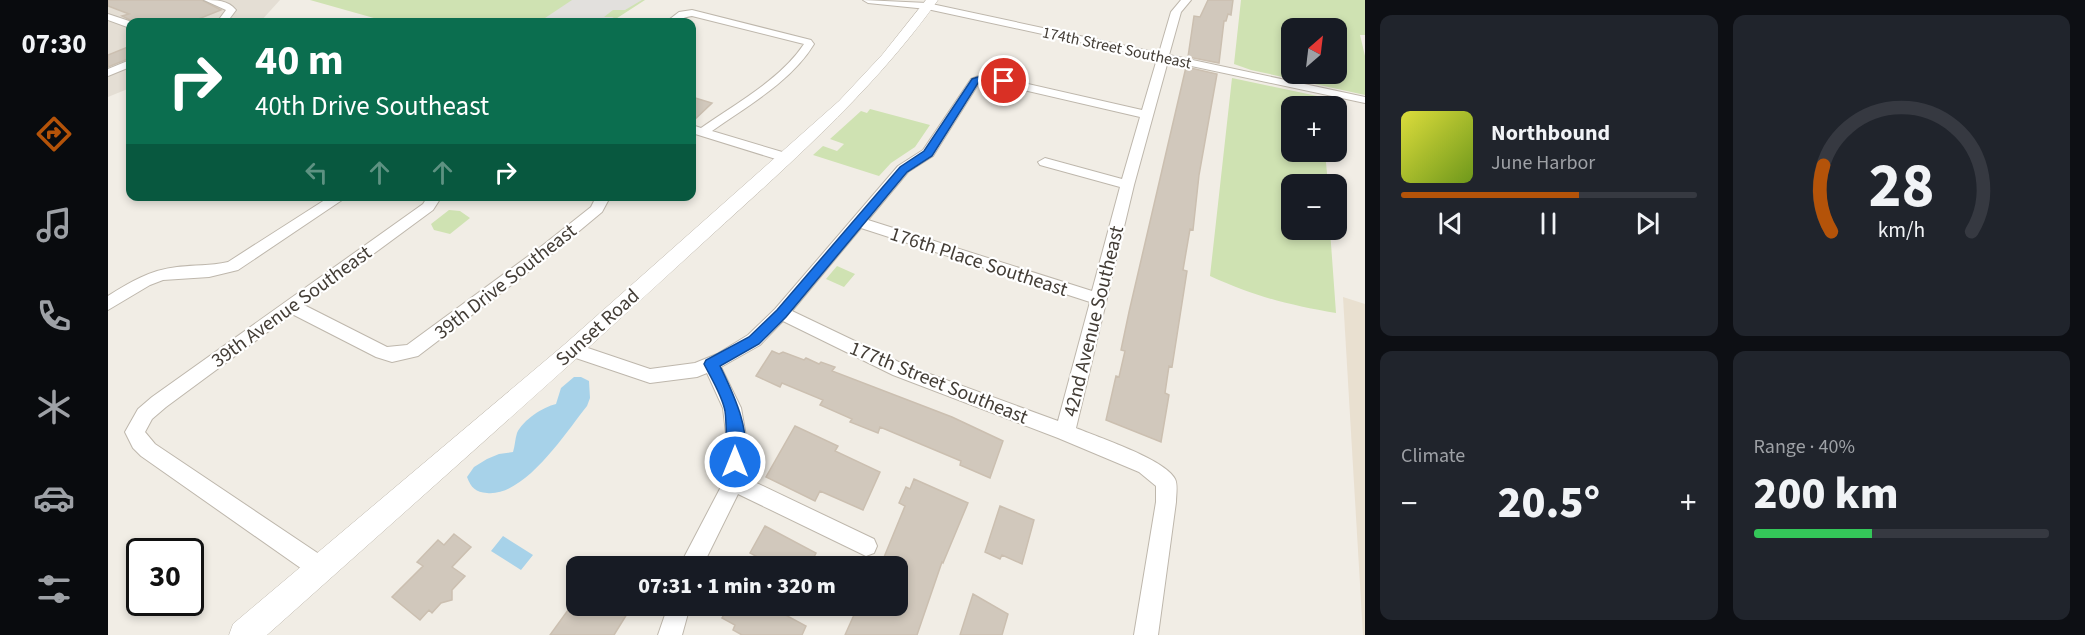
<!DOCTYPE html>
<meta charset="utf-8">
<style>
body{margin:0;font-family:"Source Sans 3",sans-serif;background:#20242c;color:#f1f3f6;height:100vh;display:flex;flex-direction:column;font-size:22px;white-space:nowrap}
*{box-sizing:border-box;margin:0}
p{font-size:20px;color:#9ea1a6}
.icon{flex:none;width:33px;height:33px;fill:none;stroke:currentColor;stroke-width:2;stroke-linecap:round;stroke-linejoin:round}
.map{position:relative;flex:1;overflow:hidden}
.drawer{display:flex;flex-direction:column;gap:15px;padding:15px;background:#0d0f14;width:720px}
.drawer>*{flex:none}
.guide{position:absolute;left:18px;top:18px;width:570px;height:183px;border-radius:12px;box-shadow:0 3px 9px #0003;background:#0b6e4f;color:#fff;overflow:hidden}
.needle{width:39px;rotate:28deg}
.fabs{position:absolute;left:1173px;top:18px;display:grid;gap:12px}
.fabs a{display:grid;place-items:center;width:66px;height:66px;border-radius:12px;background:#171b24;box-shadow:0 3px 9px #0003;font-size:30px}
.speed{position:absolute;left:18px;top:538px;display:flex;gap:12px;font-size:30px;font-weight:700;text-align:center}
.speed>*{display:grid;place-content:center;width:78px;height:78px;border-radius:50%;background:#171b24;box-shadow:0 3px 9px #0003;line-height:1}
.speed .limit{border:3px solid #111;border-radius:9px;background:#fff;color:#111}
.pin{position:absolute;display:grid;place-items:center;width:51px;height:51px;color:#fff;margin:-26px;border:3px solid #fff;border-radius:50%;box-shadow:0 2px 6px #0007}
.me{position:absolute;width:66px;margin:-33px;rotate:0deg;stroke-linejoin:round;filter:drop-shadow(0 0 4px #0008)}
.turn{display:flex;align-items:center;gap:21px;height:126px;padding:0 30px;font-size:27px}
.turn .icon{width:78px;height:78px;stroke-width:2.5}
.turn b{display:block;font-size:42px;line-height:51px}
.lanes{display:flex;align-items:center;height:57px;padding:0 30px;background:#0003;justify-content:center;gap:30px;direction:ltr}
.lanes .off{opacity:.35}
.big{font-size:45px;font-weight:800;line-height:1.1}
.drawer .widget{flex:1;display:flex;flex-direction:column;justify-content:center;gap:9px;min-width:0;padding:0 21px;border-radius:12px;background:#20242c}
.drawer .dial{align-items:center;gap:0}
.dial svg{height:156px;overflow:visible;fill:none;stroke:#363941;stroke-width:7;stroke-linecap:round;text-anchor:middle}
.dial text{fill:#f1f3f6;stroke:none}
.song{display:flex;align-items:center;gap:18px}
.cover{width:72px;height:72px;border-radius:9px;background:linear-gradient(135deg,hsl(60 70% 55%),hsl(80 70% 35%))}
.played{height:6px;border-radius:3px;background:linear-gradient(90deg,#b45309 60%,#363941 60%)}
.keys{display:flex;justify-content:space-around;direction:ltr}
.heat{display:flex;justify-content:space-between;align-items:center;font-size:33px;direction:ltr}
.charge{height:9px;border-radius:4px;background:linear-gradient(90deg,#34c759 40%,#363941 0)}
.drawer .tiles{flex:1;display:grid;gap:15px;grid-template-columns:repeat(2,1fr)}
.trip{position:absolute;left:458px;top:556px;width:342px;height:60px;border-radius:12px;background:#171b24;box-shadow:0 3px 9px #0003;font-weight:800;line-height:60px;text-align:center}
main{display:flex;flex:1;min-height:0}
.tabs{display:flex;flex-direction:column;width:108px;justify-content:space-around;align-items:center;background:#090b0e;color:#9ea1a6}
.tabs .icon{width:42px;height:42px}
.tabs .current{color:#b45309}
.tabs b{font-size:27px;color:#f1f3f6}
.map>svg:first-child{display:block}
.residential{fill:#e4ded4}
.education{fill:#e9e0d0}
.green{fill:#cfe2b2;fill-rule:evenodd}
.parking{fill:#e2e0dd}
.water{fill:#a7d2e9}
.building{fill:#d1c8bc;stroke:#cbbfb0;stroke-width:1.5}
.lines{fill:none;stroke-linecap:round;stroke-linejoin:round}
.minor-casing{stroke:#beb7ac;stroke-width:2}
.tertiary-casing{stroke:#beb7ac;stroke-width:1}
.minor{fill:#fff;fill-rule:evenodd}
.tertiary{fill:#fff;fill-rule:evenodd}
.route{fill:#1a73e8;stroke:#114b97;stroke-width:1.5}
.labels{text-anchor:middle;stroke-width:4.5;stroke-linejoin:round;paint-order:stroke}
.far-street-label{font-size:16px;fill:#433d36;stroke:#fff}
.street-label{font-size:20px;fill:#433d36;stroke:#fff}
</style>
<main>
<nav class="tabs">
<b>07:30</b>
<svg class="icon current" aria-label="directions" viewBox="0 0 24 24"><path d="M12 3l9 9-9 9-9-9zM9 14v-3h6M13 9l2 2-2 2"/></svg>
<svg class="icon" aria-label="music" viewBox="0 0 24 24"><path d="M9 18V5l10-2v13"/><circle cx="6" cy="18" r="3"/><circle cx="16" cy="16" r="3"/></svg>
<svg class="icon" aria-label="phone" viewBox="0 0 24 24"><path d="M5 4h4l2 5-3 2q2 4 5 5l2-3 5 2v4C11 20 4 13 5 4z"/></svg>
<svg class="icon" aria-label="climate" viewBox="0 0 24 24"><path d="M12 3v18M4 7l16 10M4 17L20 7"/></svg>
<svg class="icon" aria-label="car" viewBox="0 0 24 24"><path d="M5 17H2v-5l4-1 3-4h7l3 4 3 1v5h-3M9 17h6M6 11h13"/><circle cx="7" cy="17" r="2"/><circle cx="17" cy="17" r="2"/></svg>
<svg class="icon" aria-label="filters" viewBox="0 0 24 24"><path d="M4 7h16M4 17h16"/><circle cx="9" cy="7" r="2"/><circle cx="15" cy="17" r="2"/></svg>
</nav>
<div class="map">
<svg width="1257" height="635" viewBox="0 0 1257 635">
<rect width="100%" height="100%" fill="#f1ede5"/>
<path class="residential" d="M0,0H172L152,22H22V88L0,97Z"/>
<path class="education" d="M1235,297L1257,304V635H1255Z"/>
<path class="green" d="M202,0H537L503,22H280Z
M1133,0H1257V35H1252L1257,56V95L1143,70L1126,64ZM1184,28H1228V74H1184Z
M1124,78L1214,97L1215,106H1184V152H1217L1220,184H1184V230H1222L1228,313C1180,305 1146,296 1102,276Z
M762,109L822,125L807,147L783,163L771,176L705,155L715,146L729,151L736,144L722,139L753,111L759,113Z
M341,210L352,211L362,218L342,234L326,230L323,224Z
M729,266L747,274L736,287L718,279Z"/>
<path class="parking" d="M464,0H534L517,10H505L496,17H506L497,22H431Z"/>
<path class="water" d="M466,377H473L481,381L482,398L479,406C458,432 417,497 379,493C368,492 363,488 359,477L366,467L379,459L391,454L405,452C407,446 407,439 409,433C415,420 435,407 448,404L453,388Z
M395,536L425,555L413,570L383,551Z"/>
<path class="building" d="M0,0H94L113,10L83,22H26L14,16L21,14L0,6Z
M1100,0H1125L1123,15L1120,14L1118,21H1116L1111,63L1080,57L1086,16L1092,17Z
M22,46V58L0,67V55Z
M1078,67L1109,74L1091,175L1085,230L1082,229L1075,270L1079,271L1064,367L1061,366L1057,393L1061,395L1053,442L998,420L1008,376L1011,377L1017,351L1013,350L1021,312Z
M584,97L604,103L584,122Z
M664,351L671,354L675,352L696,360L698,358L711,364L713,362L727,367L724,371L844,417L895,441L882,478L852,465L853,461L772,427L770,433L742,422L744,419L712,405L715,400L674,383L672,387L648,376Z
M687,426L730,446L727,451L772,472L755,510L712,491L707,501L658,477Z
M806,479L860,503L835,563L834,562L809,635H737L750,606H789V567H772L797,506L791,503L798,487L802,489Z
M892,506L926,520L914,564L894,555L892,559L877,552Z
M657,526L708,553L701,567H668L642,553Z
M346,534L363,547L344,567L357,576L344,590V600L333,603L324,613L321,610L312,620L284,597L315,566L309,562L330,540L336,545Z
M865,594L900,614L894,635H852Z
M463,606H522L517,613L519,614L506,635H442Z
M621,606H661L698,626L694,635H634L625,630L627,625L614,618Z"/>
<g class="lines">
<g class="minor-casing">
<path id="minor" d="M96,0C108,0 120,0 128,10L119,22H109L118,10Z
M755,0L819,3L1051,53L1063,12L1073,0H1083L1073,12L1061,55L1257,97V103L1060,61L1026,185L968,428C989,437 1057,459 1067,479C1070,485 1068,495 1068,502L1050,635H1026L1048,502V486L1031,472L950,438L785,375L675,321L652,345L613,367L633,408L639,442L636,477L766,539L769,546L766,553L758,556L630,494L594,567H571L616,481L619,442L615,408L599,373L589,377L542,383L459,355L456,350L459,345L465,343L542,369L587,363L609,354L640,335L667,309L790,166L815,150L863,79L876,74L1034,110L1049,59L819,9L760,3ZM877,81L1032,117L1014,179L937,158L930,162L932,165L1012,187L984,291L760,220L800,172L825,156L871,83ZM753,228L982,302L950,421L797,365L684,311Z
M584,10L703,40L706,44C683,82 639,106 604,131L681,154L682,157L681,160H671L584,133V125L593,128C627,104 672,80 696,44L584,16C574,17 569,23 558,22L571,12Z
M0,14L24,22H22V28L0,20Z
M22,60V67L0,76V69Z
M223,196H240L130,270L101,277L55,280L42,285L0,310V296C22,282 42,270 69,267C86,265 102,266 120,262Z
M320,196H334L325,210L196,305L279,347L299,345L430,249L483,207L487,199L485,196H499L501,199L494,212L440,257L310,356L284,362L268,357L184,314L58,407L44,419L37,432L47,444L220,560L223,568L220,576L212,579L204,576L33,456L25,448L17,432L30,409L44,397L315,204Z
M560,606H582L574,635H550Z"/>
</g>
<g class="tertiary-casing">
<path id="tertiary" d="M818,0H830C761,97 671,173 584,253C444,382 301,508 159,635H121L125,624L457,344L731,101L774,55Z"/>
</g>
<use href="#minor" class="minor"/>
<use href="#tertiary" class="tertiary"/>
</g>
<path class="route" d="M876,75L901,81L896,84L877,80L870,83L824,156L799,172L678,317L651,344L612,366C625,393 647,437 633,468L627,470L621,468C618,460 619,424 617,411C614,395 603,378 596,364L598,360L641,337L669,310L792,167L816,151L864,79Z"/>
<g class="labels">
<g class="far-street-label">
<text transform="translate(1009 47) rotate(12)" y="6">174th Street Southeast</text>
</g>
<g class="street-label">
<text transform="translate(871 261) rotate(18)" y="7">176th Place Southeast</text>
<text transform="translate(397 281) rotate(-38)" y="7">39th Drive Southeast</text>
<text transform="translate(183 306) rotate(-36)" y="7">39th Avenue Southeast</text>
<text transform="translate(985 321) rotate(-76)" y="7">42nd Avenue Southeast</text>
<text transform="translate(489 327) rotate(-42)" y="7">Sunset Road</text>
<text transform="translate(831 382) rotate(22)" y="7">177th Street Southeast</text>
</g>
</g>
</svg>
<div class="fabs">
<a><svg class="needle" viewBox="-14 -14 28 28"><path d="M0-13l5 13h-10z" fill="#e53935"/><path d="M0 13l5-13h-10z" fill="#9ea1a6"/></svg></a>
<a>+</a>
<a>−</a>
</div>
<div class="speed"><div class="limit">30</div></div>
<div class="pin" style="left:896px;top:81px;background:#d93025"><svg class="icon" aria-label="arrive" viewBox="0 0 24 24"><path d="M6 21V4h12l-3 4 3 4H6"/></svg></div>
<svg class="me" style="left:627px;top:462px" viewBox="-20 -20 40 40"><circle r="17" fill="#1a73e8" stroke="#fff" stroke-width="3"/><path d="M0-11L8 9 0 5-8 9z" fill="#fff"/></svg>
<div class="trip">07:31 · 1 min · 320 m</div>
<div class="guide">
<div class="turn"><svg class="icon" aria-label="right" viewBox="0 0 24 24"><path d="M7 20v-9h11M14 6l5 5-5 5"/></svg><div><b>40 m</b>40th Drive Southeast</div></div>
<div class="lanes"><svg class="icon off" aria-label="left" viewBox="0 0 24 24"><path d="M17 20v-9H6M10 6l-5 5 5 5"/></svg><svg class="icon off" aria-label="ahead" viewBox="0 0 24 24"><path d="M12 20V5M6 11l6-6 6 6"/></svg><svg class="icon off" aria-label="ahead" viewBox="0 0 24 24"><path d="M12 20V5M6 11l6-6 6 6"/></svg><svg class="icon" aria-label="right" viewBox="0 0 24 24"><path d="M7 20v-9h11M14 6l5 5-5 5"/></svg></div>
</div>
</div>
<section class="drawer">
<div class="tiles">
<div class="widget">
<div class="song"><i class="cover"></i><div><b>Northbound</b><p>June Harbor</p></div></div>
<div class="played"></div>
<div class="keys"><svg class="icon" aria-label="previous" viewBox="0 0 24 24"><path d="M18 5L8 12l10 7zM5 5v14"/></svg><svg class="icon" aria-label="pause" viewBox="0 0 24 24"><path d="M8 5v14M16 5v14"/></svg><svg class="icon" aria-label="next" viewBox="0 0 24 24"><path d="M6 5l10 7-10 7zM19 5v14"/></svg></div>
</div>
<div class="widget dial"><svg viewBox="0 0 100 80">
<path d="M14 69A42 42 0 1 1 86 69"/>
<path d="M14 69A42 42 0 0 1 10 35" stroke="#b45309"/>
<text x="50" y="56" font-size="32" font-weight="700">28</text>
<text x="50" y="72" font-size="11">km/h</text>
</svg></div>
<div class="widget"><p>Climate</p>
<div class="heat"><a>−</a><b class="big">20.5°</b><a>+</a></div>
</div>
<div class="widget"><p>Range · 40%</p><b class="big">200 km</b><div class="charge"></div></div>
</div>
</section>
</main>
